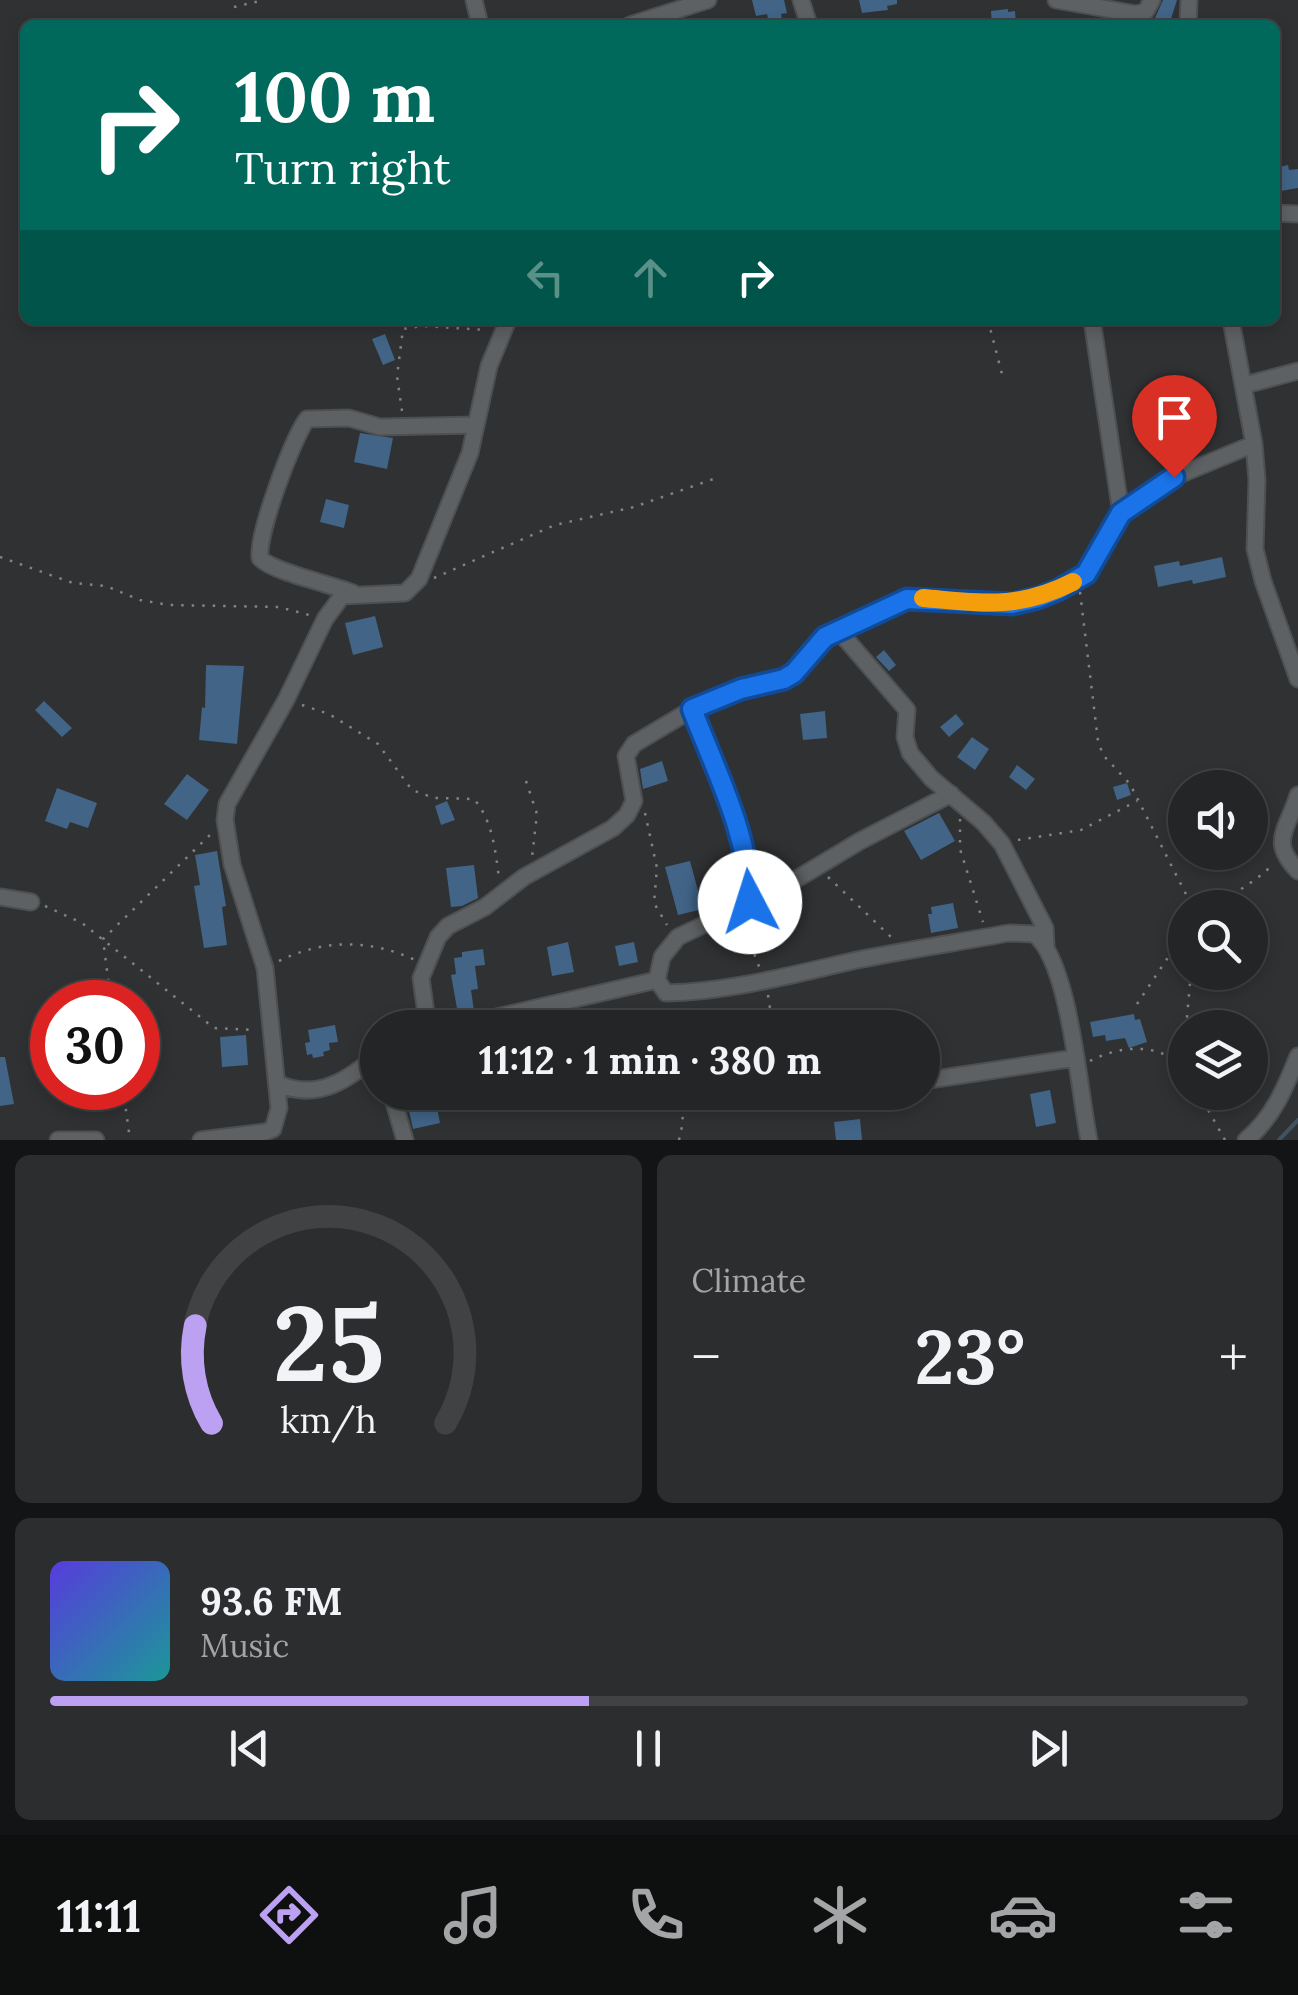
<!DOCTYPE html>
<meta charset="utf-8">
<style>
body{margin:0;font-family:Lora,serif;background:#2b2d2e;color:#f1f3f6;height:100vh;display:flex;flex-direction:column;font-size:38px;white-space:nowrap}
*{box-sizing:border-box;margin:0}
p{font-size:32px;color:#a3a5a7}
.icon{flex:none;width:55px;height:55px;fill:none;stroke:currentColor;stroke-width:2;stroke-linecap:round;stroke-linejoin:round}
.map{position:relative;height:1140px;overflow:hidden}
.details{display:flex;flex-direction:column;gap:15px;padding:15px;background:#131415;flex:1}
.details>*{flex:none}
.hud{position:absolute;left:20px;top:20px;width:1260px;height:305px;border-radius:15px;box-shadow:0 5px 15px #0003,0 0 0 2px #404243;background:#00695c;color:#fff;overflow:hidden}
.tools{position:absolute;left:1168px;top:770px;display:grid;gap:20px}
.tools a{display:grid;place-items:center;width:100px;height:100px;border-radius:50%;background:#232526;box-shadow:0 5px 15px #0003,0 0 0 2px #404243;font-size:50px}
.speed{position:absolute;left:30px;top:980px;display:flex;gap:20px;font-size:50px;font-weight:700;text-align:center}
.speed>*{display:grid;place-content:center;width:130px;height:130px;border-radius:50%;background:#232526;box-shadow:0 5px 15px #0003,0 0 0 2px #404243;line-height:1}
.speed .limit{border:15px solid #d22;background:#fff;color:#111}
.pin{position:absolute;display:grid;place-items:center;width:85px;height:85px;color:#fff;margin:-102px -42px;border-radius:50% 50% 50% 0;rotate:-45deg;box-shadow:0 0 10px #0007}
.pin .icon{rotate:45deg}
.me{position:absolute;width:110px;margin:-55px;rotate:355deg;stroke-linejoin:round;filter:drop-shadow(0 0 8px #0008)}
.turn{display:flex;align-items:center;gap:35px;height:210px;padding:0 50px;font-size:45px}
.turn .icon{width:130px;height:130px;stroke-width:2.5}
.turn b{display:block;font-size:70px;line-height:85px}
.lanes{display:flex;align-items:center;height:95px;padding:0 50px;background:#0003;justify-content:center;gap:50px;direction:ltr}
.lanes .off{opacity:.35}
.big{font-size:75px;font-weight:700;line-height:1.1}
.details .card{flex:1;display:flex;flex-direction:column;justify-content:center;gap:15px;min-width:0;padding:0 35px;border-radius:15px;background:#2b2d2e}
.details .dial{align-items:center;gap:0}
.dial svg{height:260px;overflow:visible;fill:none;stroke:#404243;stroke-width:7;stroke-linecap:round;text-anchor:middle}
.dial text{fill:#f1f3f6;stroke:none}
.song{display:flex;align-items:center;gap:30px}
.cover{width:120px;height:120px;border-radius:15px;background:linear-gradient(135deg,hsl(250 70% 55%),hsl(180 70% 35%))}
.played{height:10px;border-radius:5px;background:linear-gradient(90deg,#bca0f2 45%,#404243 45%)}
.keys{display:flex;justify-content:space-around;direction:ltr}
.heat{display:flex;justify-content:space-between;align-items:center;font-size:55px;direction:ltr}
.details .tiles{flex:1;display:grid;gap:15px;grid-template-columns:1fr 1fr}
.card:last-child{grid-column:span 2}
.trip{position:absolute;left:360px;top:1010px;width:580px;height:100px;border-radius:50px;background:#232526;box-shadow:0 5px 15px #0003,0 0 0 2px #404243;font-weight:700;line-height:100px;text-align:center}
.tabs{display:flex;height:160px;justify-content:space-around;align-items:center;background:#0e0f0f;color:#a3a5a7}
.tabs .icon{width:70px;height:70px}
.tabs .current{color:#bca0f2}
.tabs b{font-size:45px;color:#f1f3f6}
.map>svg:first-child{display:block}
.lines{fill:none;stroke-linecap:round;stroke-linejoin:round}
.stream{stroke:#405262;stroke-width:4}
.building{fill:#416487}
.minor-casing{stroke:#4d4f50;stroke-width:19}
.path{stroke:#818385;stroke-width:2.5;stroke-dasharray:2.5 8;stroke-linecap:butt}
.minor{stroke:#5e6163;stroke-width:15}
.route-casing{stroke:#114b97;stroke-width:25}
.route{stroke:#1a73e8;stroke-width:18}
.slow{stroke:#f59e0b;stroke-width:18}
</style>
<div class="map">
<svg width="1298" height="1140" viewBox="0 0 1298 1140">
<rect width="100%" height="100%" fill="#2f3133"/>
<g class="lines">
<path class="stream" d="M1279,1140L1298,1120"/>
</g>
<path class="building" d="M752,0H784L787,13L781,14L782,20L769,23L767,14L756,16Z
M859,0H897V4L887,6L888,10L862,13Z
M1163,0H1177L1169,25H1137L1155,18Z
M1008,9V12L1015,11L1016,25H992L991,11Z
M1288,165L1289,170L1298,169V188L1275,192V168Z
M385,334L395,360L383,365L372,339Z
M1198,407L1203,421L1198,422L1204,437L1180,446L1170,421Z
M360,433L393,438L387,469L354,462Z
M326,499L349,505L344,528L320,522Z
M1222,557L1226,577L1193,584L1192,580L1158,587L1154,566L1179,561L1180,566Z
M375,616L383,647L353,655L345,623Z
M884,650L896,665L889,671L876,657Z
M206,665L244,666L237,744L199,740L202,707L205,708Z
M44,701L72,728L62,737L35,710Z
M825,711L827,738L803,740L800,714Z
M956,714L964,724L949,737L940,727Z
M972,737L989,749L975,770L957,757Z
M662,761L668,781L643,789L640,769Z
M1017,765L1035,779L1026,790L1009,777Z
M187,774L209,790L187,820L164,804Z
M1127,783L1131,795L1117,800L1113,787Z
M57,788L97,803L88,828L70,822L67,829L45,821Z
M447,801L455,820L441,825L435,806Z
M939,813L955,841L921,860L904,831Z
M217,851L226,906L222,907L227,945L204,948L194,886L200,885L195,855Z
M690,861L703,909L678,915L665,867Z
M474,865L478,898L462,906L451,907L446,868Z
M953,903L958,928L931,933L928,914H932L931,907Z
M568,942L574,972L552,976L547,947Z
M634,942L638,962L619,966L615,946Z
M483,949L485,965L475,966L478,989L471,990L474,1011L458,1014L451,975L456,974L454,958L462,957V952Z
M1134,1014L1135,1020L1140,1019L1147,1042L1129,1048L1125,1038L1106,1041L1105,1035L1093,1037L1090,1022Z
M335,1025L338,1042L329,1043L330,1050L323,1052L324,1056L313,1058L312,1054L307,1055L305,1043L310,1042L308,1030Z
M246,1035L248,1065L222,1067L220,1037Z
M0,1057H5L14,1104L0,1106Z
M1050,1090L1056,1123L1036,1127L1030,1094Z
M405,1092H434L440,1123L413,1129Z
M860,1119L862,1140H836L834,1122Z"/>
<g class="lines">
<g class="minor-casing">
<path id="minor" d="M474,0L480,25
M801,0L809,25
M1056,0L1136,14L1146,11L1152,0
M630,25L708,0
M1188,25L1189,0
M1275,213L1298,214
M1092,320L1121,513
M1231,320L1254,444L1257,480L1255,549L1263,581L1298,679
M1245,385L1298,371
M353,593C331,584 272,572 260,558C257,534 292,440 307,419L349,418L380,427L476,425
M838,630L907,710L905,737L910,753L931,778L984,823L1002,844L1045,928L1046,945
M692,709C716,772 749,834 750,902
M1298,795C1287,831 1269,841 1298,871
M0,897L31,902
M657,980L662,957L678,937L785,886L860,841L951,794
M428,1028L421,978L438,937L448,926L485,907L524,877L613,828L627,815L634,801L626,756L634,744L706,701L741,689L784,679L794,673L825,637L907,599L1012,603L1038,598L1058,590L1085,574L1121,513L1139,499L1174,477L1254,444
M449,1028L657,980L666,993C730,992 794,974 857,960C907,950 959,942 1009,933L1034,934C1070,961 1079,1093 1089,1140
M922,1081L1075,1058
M279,1084C317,1101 349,1080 378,1054
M391,1092L405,1140
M817,1095L837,1092
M58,1140H96
M201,1140L265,1132L273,1129L279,1108L265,968L232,864L225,820L227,804L286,700L325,619L342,596L405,593L419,579L470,453L489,366L508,320
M1246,1140C1273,1118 1285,1088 1298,1056"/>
</g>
<path class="path" d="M234,7L264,0
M988,320L1003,378
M402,411L397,376L403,329L422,326L486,330
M0,557L73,583L106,586L140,600L169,605L279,607L309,615
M434,578L555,525L634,507L719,477
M1080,592L1098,741L1103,755L1130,784L1193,908
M302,705L329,714L378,744L412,790L434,798L474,799C493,822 495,849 499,878
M526,781L537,814L532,857
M645,813L657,868L654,903L667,925
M960,819V849L983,922
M1018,840L1081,830L1137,801
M828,877L891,937
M45,906L82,923L214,1028L256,1030
M1216,908C1234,891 1257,882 1274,863
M743,925L760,969
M279,961C324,939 370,939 415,960
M768,995L773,1028
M111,1002L103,939L213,832
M1137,1004L1185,932
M665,1009L669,1028
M1186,1028L1191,972
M1174,1057L1185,1036
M1090,1061C1121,1045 1160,1042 1185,1069
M123,1088L130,1140
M1198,1092L1225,1140
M679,1140L683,1122L680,1092"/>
<use href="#minor" class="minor"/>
</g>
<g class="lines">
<g class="route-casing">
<path id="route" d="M750,902C749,834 716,772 692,709L741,689L784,679L794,673L825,637L907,599L1012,604L1038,598L1058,590L1086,574L1121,513L1174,477"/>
</g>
<use href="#route" class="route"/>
<path class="slow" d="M923,598C983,603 1017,610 1073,582"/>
</g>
</svg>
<div class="tools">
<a><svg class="icon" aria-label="sound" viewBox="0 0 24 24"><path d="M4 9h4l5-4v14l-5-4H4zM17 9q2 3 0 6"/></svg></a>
<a><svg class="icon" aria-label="search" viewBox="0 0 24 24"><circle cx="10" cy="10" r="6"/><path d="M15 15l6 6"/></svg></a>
<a><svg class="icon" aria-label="layers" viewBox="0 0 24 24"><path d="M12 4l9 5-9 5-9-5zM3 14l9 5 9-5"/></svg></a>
</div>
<div class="speed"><div class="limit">30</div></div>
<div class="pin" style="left:1174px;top:477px;background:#d93025"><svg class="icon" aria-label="arrive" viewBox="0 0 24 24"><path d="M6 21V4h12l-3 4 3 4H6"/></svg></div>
<svg class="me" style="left:750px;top:902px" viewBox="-20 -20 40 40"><circle r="19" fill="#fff"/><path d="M0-13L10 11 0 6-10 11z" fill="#1a73e8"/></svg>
<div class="trip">11:12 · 1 min · 380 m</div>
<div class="hud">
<div class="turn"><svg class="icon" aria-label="right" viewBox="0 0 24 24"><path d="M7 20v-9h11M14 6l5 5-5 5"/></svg><div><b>100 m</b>Turn right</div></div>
<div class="lanes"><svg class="icon off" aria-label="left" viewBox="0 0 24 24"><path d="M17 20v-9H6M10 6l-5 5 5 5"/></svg><svg class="icon off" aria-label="ahead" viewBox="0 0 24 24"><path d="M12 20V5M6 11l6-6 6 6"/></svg><svg class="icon" aria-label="right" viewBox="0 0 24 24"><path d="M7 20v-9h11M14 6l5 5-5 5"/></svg></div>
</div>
</div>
<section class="details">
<div class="tiles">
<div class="card dial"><svg viewBox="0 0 100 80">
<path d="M14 69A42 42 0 1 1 86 69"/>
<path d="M14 69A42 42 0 0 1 9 39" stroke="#bca0f2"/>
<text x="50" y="56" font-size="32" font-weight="700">25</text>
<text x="50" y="72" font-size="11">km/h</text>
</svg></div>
<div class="card"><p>Climate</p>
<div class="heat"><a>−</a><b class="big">23°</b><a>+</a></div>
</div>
<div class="card">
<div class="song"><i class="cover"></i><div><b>93.6 FM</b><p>Music</p></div></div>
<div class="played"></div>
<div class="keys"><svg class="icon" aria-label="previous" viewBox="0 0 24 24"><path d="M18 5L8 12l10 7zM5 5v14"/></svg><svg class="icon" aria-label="pause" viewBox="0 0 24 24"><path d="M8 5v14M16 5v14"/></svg><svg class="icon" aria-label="next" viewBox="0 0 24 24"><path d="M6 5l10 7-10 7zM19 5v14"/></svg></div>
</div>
</div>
</section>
<nav class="tabs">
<b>11:11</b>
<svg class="icon current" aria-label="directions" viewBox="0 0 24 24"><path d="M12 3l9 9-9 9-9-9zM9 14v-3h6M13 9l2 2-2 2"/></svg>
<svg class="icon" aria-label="music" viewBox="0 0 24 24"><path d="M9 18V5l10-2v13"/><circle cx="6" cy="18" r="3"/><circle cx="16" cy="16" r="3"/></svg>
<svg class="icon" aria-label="phone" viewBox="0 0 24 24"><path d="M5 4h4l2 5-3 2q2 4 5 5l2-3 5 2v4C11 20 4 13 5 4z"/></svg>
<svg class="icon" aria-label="climate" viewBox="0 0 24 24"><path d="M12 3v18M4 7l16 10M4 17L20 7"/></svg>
<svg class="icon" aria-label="car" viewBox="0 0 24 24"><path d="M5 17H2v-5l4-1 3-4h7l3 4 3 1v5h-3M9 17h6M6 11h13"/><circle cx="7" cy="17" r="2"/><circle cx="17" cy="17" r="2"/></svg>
<svg class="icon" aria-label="filters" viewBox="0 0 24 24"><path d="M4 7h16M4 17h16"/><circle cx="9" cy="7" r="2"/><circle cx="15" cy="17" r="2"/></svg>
</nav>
